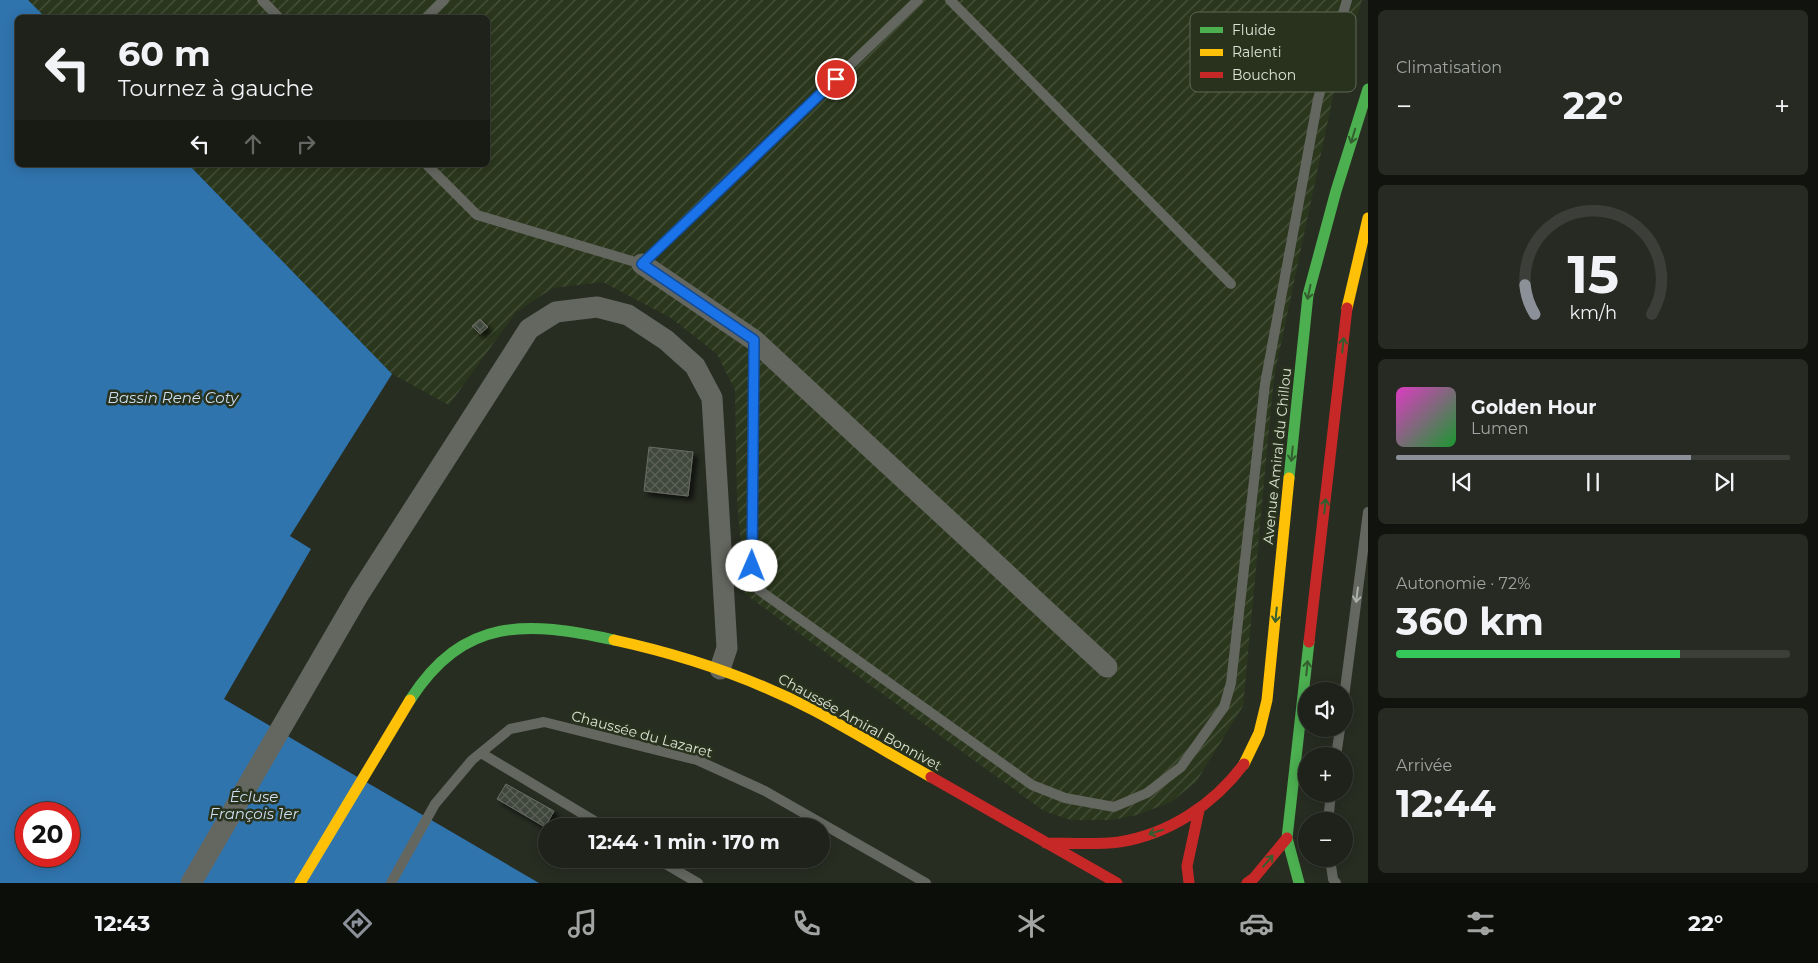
<!DOCTYPE html>
<html lang="fr">
<meta charset="utf-8">
<style>
body{margin:0;font-family:Montserrat,sans-serif;background:#262a23;color:#f1f3f6;height:100vh;display:flex;flex-direction:column;font-size:19px;white-space:nowrap}
*{box-sizing:border-box;margin:0}
p{font-size:16px;color:#a1a4a2}
.icon{flex:none;width:28px;height:28px;fill:none;stroke:currentColor;stroke-width:2;stroke-linecap:round;stroke-linejoin:round}
.map{position:relative;flex:1;overflow:hidden}
.side{display:flex;flex-direction:column;gap:10px;padding:10px;background:#10130e;width:450px}
.side>*{flex:none}
.guide{position:absolute;left:15px;top:15px;width:475px;height:152px;border-radius:8px;box-shadow:0 2px 12px #0003,0 0 0 1px #3c3f39;background:#1e221a;color:#f1f3f6;overflow:hidden}
.fabs{position:absolute;left:1298px;top:682px;display:grid;gap:10px}
.fabs a{display:grid;place-items:center;width:55px;height:55px;border-radius:50%;background:#1e221a;box-shadow:0 2px 12px #0003,0 0 0 1px #3c3f39;font-size:25px}
.speed{position:absolute;left:15px;top:802px;display:flex;gap:10px;font-size:25px;font-weight:700;text-align:center}
.speed>*{display:grid;place-content:center;width:65px;height:65px;border-radius:50%;background:#1e221a;box-shadow:0 2px 12px #0003,0 0 0 1px #3c3f39;line-height:1}
.speed .limit{border:8px solid #d22;background:#fff;color:#111}
.pin{position:absolute;display:grid;place-items:center;width:42px;height:42px;color:#fff;margin:-21px;border:2px solid #fff;border-radius:50%;box-shadow:0 1px 5px #0007}
.me{position:absolute;width:55px;margin:-28px;rotate:1deg;stroke-linejoin:round;filter:drop-shadow(0 0 4px #0008)}
.turn{display:flex;align-items:center;gap:18px;height:105px;padding:0 20px;font-size:22px}
.turn .icon{width:65px;height:65px;stroke-width:2.5}
.turn b{display:block;font-size:35px;line-height:42px}
.lanes{display:flex;align-items:center;height:48px;padding:0 20px;background:#0003;justify-content:center;gap:25px;direction:ltr}
.lanes .off{opacity:.35}
.big{font-size:38px;font-weight:700;line-height:1.1}
.side .widget{flex:1;display:flex;flex-direction:column;justify-content:center;gap:8px;min-width:0;padding:0 18px;border-radius:8px;background:#262a23}
.side .dial{align-items:center;gap:0}
.dial svg{height:130px;overflow:visible;fill:none;stroke:#3c3f39;stroke-width:7;stroke-linecap:round;text-anchor:middle}
.dial text{fill:#f1f3f6;stroke:none}
.song{display:flex;align-items:center;gap:15px}
.cover{width:60px;height:60px;border-radius:8px;background:linear-gradient(135deg,hsl(310 70% 55%),hsl(130 70% 35%))}
.played{height:5px;border-radius:2px;background:linear-gradient(90deg,#8c9099 75%,#3c3f39 75%)}
.keys{display:flex;justify-content:space-around;direction:ltr}
.heat{display:flex;justify-content:space-between;align-items:center;font-size:28px;direction:ltr}
.charge{height:8px;border-radius:4px;background:linear-gradient(90deg,#34c759 72%,#3c3f39 0)}
.trip{position:absolute;left:538px;top:818px;width:292px;height:50px;border-radius:25px;background:#1e221a;box-shadow:0 2px 12px #0003,0 0 0 1px #3c3f39;font-weight:700;line-height:50px;text-align:center}
.dock{display:flex;height:80px;justify-content:space-around;align-items:center;background:#0c0e0a;color:#a1a4a2}
.dock .icon{width:35px;height:35px}
.dock .current{color:#8c9099}
.dock b{font-size:22px;color:#f1f3f6}
main{display:flex;flex:1;min-height:0}
.map>svg:first-child{display:block}
.industrial{fill:url(#industrial-furrows)}
.water{fill:#3074ae;fill-rule:evenodd}
.building{fill:url(#building-cross-hatch);stroke:#696d63;filter:url(#shadow)}
.lines{fill:none;stroke-linecap:round;stroke-linejoin:round}
.lane{stroke:#646660;stroke-width:10}
.street{stroke:#646660;stroke-width:21}
.fast{stroke:#4caf50;stroke-width:11}
.slow{stroke:#ffc107;stroke-width:11}
.jam{stroke:#c62828;stroke-width:11}
.oneway{stroke:#355e2f}
.oneway2{stroke:#acb1a6}
.route-casing{stroke:#114b97;stroke-width:12}
.route{stroke:#1a73e8;stroke-width:9}
.labels{text-anchor:middle;stroke-width:5;stroke-linejoin:round;paint-order:stroke}
.street-label{font-size:14px;fill:#dce3d5;stroke:#28321d}
.water-label{font-size:15px;font-style:italic;fill:#cddef0;stroke:#28321d}
.key{fill:#28321d;stroke:#5e6754;stroke-width:1}
.key-label{font-size:14px;fill:#dce3d5}
</style>
<main>
<div class="map">
<svg width="1368" height="883" viewBox="0 0 1368 883">
<defs>
<pattern id="industrial-furrows" width="10" height="10" patternUnits="userSpaceOnUse" patternTransform="scale(1.25)"><rect width="10" height="10" fill="#2b371d"/><path d="M-1 1l2-2M0 10L10 0M9 11l2-2" fill="none" stroke="#49543d"/></pattern>
<pattern id="building-cross-hatch" width="8" height="8" patternUnits="userSpaceOnUse" patternTransform="scale(1.25)"><rect width="8" height="8" fill="#41463c"/><path d="M0 0l8 8M0 8l8-8" fill="none" stroke="#5c6157"/></pattern>
<filter id="shadow"><feDropShadow dx="4.5" dy="4.5" stdDeviation="2.5" flood-color="#0009"/></filter>
</defs>
<rect width="100%" height="100%" fill="#282d22"/>
<path class="industrial" d="M28,0H1362L1335,87L1274,377L1243,706L1196,782L1171,802L1137,815L1111,820H1071L1044,811L745,594L737,498L735,390L717,354L671,318L603,282L553,288L516,312L449,405L392,374L189,165H488V18H45Z"/>
<path class="water" d="M0,0H28L45,17L18,18V165H189L392,374L290,536L311,549L224,699L539,883H0ZM26,814H69V856H26Z"/>
<path class="building" d="M480,319L488,327L480,334L472,326Z
M649,447L693,452L688,496L644,491Z
M506,784L554,811L545,827L497,799Z"/>
<g class="lines">
<path class="lane" d="M262,0L279,18
M950,0L1231,284
M426,18L444,0
M427,165L477,215L642,264L918,0
M754,341L752,566L759,590L1032,785L1065,798L1114,807L1147,793L1181,767L1224,707L1231,683L1265,384L1318,99L1347,0
M1344,697L1368,512
M481,753L603,826
M1336,756L1340,729
M1328,821L1331,794
M657,859L698,883
M1330,859L1333,879L1336,883
M391,883L435,804L472,760L510,729L544,722L697,760L765,791L926,883"/>
<path class="street" d="M642,264L754,340L1107,667
M191,883L359,594L529,329L556,312L597,307L628,315L666,340L695,366L712,398L727,648L720,669"/>
<path class="fast" d="M1289,478L1308,295L1336,191L1368,89
M410,700C464,616 527,621 614,640
M1299,883L1287,838L1309,642"/>
<path class="slow" d="M1347,308L1368,218
M614,640C683,655 752,678 815,711C854,732 892,755 931,777
M1244,764L1259,733L1267,700L1289,478
M300,883L410,700"/>
<path class="jam" d="M1309,642L1347,308
M931,777L1117,883
M1046,843C1070,843 1095,845 1119,842C1170,834 1214,804 1244,764
M1189,883L1187,866L1199,810
M1247,883L1254,878L1287,838"/>
</g>
<defs><path id="oneway-shaft" d="M-6 0H5M1.5-3L5.5 0L1.5 3" fill="none" stroke-width="1.6" stroke-linecap="round" stroke-linejoin="round" transform="scale(1.25)"/></defs>
<g class="oneway">
<use href="#oneway-shaft" transform="translate(1353 136) rotate(107)"/>
<use href="#oneway-shaft" transform="translate(1309 292) rotate(102)"/>
<use href="#oneway-shaft" transform="translate(1343 345) rotate(-84)"/>
<use href="#oneway-shaft" transform="translate(1292 454) rotate(96)"/>
<use href="#oneway-shaft" transform="translate(1325 506) rotate(-84)"/>
<use href="#oneway-shaft" transform="translate(1276 615) rotate(96)"/>
<use href="#oneway-shaft" transform="translate(1307 668) rotate(-84)"/>
<use href="#oneway-shaft" transform="translate(1156 832) rotate(163)"/>
<use href="#oneway-shaft" transform="translate(1268 861) rotate(-49)"/>
</g>
<use class="oneway2" href="#oneway-shaft" transform="translate(1357 595) rotate(97)"/>
<g class="lines">
<g class="route-casing">
<path id="route" d="M752,566L754,340L642,264L836,79"/>
</g>
<use href="#route" class="route"/>
</g>
<g class="labels">
<g class="street-label">
<text transform="translate(1277 456) rotate(-84)" y="5">Avenue Amiral du Chillou</text>
<text transform="translate(860 722) rotate(29)" y="5">Chaussée Amiral Bonnivet</text>
<text transform="translate(642 734) rotate(15)" y="5">Chaussée du Lazaret</text>
</g>
<g class="water-label">
<text x="173" y="403">Bassin René Coty</text>
<text x="254" y="802">Écluse<tspan x="254" dy="17">François 1er</tspan></text>
</g>
</g>
<rect x="1190" y="12" width="166" height="80" rx="8" class="key"/>
<rect x="1200" y="27" width="23" height="6" fill="#4caf50"/>
<rect x="1200" y="49" width="23" height="7" fill="#ffc107"/>
<rect x="1200" y="72" width="23" height="6" fill="#c62828"/>
<g class="key-label">
<text x="1232" y="35">Fluide</text>
<text x="1232" y="57">Ralenti</text>
<text x="1232" y="80">Bouchon</text>
</g>
</svg>
<div class="fabs">
<a><svg class="icon" aria-label="sound" viewBox="0 0 24 24"><path d="M4 9h4l5-4v14l-5-4H4zM17 9q2 3 0 6"/></svg></a>
<a>+</a>
<a>−</a>
</div>
<div class="speed"><div class="limit">20</div></div>
<div class="pin" style="left:836px;top:79px;background:#d93025"><svg class="icon" aria-label="arrive" viewBox="0 0 24 24"><path d="M6 21V4h12l-3 4 3 4H6"/></svg></div>
<svg class="me" style="left:752px;top:566px" viewBox="-20 -20 40 40"><circle r="19" fill="#fff"/><path d="M0-13L10 11 0 6-10 11z" fill="#1a73e8"/></svg>
<div class="trip">12:44 · 1 min · 170 m</div>
<div class="guide">
<div class="turn"><svg class="icon" aria-label="left" viewBox="0 0 24 24"><path d="M17 20v-9H6M10 6l-5 5 5 5"/></svg><div><b>60 m</b>Tournez à gauche</div></div>
<div class="lanes"><svg class="icon" aria-label="left" viewBox="0 0 24 24"><path d="M17 20v-9H6M10 6l-5 5 5 5"/></svg><svg class="icon off" aria-label="ahead" viewBox="0 0 24 24"><path d="M12 20V5M6 11l6-6 6 6"/></svg><svg class="icon off" aria-label="right" viewBox="0 0 24 24"><path d="M7 20v-9h11M14 6l5 5-5 5"/></svg></div>
</div>
</div>
<section class="side">
<div class="widget"><p>Climatisation</p>
<div class="heat"><a>−</a><b class="big">22°</b><a>+</a></div>
</div>
<div class="widget dial"><svg viewBox="0 0 100 80">
<path d="M14 69A42 42 0 1 1 86 69"/>
<path d="M14 69A42 42 0 0 1 8 51" stroke="#8c9099"/>
<text x="50" y="56" font-size="32" font-weight="700">15</text>
<text x="50" y="72" font-size="11">km/h</text>
</svg></div>
<div class="widget">
<div class="song"><i class="cover"></i><div><b>Golden Hour</b><p>Lumen</p></div></div>
<div class="played"></div>
<div class="keys"><svg class="icon" aria-label="previous" viewBox="0 0 24 24"><path d="M18 5L8 12l10 7zM5 5v14"/></svg><svg class="icon" aria-label="pause" viewBox="0 0 24 24"><path d="M8 5v14M16 5v14"/></svg><svg class="icon" aria-label="next" viewBox="0 0 24 24"><path d="M6 5l10 7-10 7zM19 5v14"/></svg></div>
</div>
<div class="widget"><p>Autonomie · 72%</p><b class="big">360 km</b><div class="charge"></div></div>
<div class="widget"><p>Arrivée</p><b class="big">12:44</b></div>
</section>
</main>
<nav class="dock">
<b>12:43</b>
<svg class="icon current" aria-label="directions" viewBox="0 0 24 24"><path d="M12 3l9 9-9 9-9-9zM9 14v-3h6M13 9l2 2-2 2"/></svg>
<svg class="icon" aria-label="music" viewBox="0 0 24 24"><path d="M9 18V5l10-2v13"/><circle cx="6" cy="18" r="3"/><circle cx="16" cy="16" r="3"/></svg>
<svg class="icon" aria-label="phone" viewBox="0 0 24 24"><path d="M5 4h4l2 5-3 2q2 4 5 5l2-3 5 2v4C11 20 4 13 5 4z"/></svg>
<svg class="icon" aria-label="climate" viewBox="0 0 24 24"><path d="M12 3v18M4 7l16 10M4 17L20 7"/></svg>
<svg class="icon" aria-label="car" viewBox="0 0 24 24"><path d="M5 17H2v-5l4-1 3-4h7l3 4 3 1v5h-3M9 17h6M6 11h13"/><circle cx="7" cy="17" r="2"/><circle cx="17" cy="17" r="2"/></svg>
<svg class="icon" aria-label="filters" viewBox="0 0 24 24"><path d="M4 7h16M4 17h16"/><circle cx="9" cy="7" r="2"/><circle cx="15" cy="17" r="2"/></svg>
<b>22°</b>
</nav>
